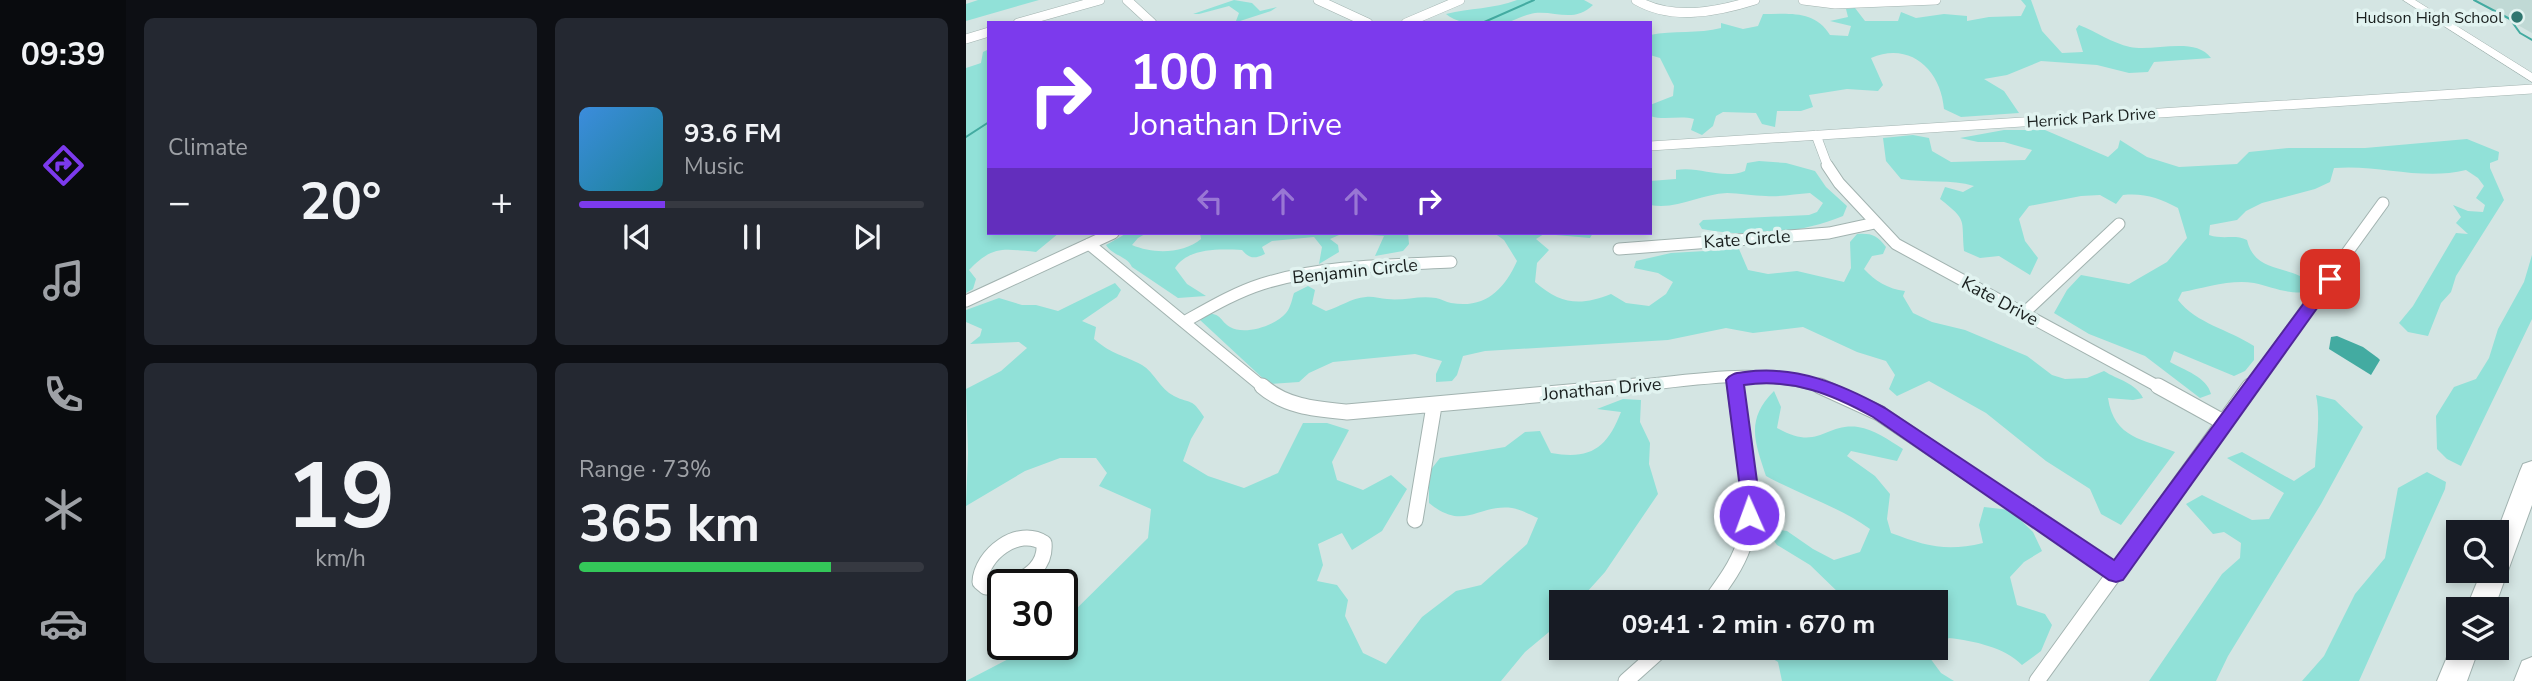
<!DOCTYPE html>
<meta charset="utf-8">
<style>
body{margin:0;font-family:"Nunito Sans",sans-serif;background:#242831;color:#f1f3f6;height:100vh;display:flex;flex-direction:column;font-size:26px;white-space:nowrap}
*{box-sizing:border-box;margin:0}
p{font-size:23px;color:#9ea1a6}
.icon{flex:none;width:38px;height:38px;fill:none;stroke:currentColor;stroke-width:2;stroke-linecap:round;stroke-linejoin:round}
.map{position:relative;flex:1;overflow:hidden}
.details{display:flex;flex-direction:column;gap:18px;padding:18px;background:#0d0f14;width:840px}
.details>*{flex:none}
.guide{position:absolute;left:21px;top:21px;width:665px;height:214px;border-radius:0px;box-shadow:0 4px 10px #0003;background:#7c3aed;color:#fff;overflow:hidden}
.controls{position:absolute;left:1480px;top:520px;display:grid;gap:14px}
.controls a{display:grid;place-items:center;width:63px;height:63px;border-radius:0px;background:#171b24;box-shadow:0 4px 10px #0003;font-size:35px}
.speed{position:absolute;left:21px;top:569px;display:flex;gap:14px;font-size:35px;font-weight:700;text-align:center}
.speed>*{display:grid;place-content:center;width:91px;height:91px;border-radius:50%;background:#171b24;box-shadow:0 4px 10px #0003;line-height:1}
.speed .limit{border:4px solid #111;border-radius:10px;background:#fff;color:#111}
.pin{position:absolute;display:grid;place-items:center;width:60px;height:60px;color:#fff;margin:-30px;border-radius:14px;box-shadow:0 4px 10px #0006}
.me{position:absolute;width:77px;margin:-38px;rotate:358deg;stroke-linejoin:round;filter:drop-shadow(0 0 5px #0008)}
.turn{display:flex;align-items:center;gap:24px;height:147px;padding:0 28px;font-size:32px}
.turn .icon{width:91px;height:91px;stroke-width:2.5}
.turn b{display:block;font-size:49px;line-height:60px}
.lanes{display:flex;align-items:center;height:66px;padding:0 28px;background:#0003;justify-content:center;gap:35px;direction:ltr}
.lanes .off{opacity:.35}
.big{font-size:52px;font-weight:700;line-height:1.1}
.details .card{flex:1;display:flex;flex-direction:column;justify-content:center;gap:10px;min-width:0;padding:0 24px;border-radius:10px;background:#242831}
.details .dial{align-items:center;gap:0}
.dial b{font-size:91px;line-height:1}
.song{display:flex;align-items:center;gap:21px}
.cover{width:84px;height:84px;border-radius:10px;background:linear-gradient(135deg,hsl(210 70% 55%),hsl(190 70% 35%))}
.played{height:7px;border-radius:4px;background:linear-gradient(90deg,#7c3aed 25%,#363941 25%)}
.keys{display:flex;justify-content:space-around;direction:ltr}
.heat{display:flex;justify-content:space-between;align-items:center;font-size:38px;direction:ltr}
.charge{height:10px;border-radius:5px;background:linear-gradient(90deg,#34c759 73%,#363941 0)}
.details .tiles{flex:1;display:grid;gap:18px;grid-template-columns:repeat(2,1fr)}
.trip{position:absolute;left:583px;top:590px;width:399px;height:70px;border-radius:0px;background:#171b24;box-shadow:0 4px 10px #0003;font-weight:700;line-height:70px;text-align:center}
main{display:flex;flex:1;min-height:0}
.dock{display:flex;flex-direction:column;width:126px;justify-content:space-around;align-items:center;background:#090b0e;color:#9ea1a6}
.dock .icon{width:49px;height:49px}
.dock .current{color:#7c3aed}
.dock b{font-size:32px;color:#f1f3f6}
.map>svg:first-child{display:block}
.built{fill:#c0d9d5}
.green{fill:#91e1d8}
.water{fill:#43aba1}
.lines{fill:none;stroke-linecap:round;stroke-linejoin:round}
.stream{stroke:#43aba1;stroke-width:2}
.street-far2-casing{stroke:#a2b3b0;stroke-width:10}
.street-far1-casing{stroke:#a2b3b0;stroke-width:13}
.street-casing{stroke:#a2b3b0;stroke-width:17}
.secondary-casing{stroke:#a2b3b0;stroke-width:1}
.highway-casing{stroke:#a2b3b0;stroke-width:2}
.street-far2{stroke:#fff;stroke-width:9}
.street-far1{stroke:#fff;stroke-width:11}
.street{stroke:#fff;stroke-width:15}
.secondary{fill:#fff;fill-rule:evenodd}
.highway{fill:#fff;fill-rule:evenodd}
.route{fill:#7c3aed;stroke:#51269a;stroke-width:2}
.poi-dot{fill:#2f766f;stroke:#e1f3f0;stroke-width:2.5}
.labels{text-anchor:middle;stroke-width:7;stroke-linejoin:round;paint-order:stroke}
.far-poi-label{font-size:16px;fill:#191f1e;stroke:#e1f3f0;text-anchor:end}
.far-street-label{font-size:16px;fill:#191f1e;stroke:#e1f3f0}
.street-label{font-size:18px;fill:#191f1e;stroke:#e1f3f0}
</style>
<main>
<nav class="dock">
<b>09:39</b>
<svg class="icon current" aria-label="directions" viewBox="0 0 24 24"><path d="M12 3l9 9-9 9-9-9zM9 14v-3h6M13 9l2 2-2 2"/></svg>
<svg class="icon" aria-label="music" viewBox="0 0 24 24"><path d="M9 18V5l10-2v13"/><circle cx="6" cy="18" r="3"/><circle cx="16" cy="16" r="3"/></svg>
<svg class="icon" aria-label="phone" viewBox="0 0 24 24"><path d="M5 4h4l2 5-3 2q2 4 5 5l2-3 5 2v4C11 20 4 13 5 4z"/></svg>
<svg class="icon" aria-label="climate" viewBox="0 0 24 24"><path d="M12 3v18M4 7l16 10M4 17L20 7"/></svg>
<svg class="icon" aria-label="car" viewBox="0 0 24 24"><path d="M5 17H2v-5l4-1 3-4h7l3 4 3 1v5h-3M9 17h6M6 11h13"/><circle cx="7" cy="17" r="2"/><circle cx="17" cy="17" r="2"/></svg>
</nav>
<section class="details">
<div class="tiles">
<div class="card"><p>Climate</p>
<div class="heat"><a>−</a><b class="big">20°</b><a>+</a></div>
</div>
<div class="card">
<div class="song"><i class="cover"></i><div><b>93.6 FM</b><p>Music</p></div></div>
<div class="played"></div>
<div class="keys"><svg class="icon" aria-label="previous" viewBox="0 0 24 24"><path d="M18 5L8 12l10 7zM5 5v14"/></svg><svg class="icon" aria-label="pause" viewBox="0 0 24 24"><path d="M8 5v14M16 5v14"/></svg><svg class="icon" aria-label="next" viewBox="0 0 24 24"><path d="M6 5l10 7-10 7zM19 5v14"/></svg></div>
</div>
<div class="card dial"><b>19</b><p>km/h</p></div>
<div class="card"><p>Range · 73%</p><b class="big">365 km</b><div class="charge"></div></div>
</div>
</section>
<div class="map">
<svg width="1566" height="681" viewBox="0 0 1566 681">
<rect width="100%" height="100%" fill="#d4e5e3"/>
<path class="built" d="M1507,0H1566V33Z"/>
<path class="green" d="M12,0H73L0,21V4Z
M268,0L286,3L294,11L311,7L305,11L274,21H270L273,13L263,6L233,14H227Z
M551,0H618L627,5C608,23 591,11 569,13C561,14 552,19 543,22C526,27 494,26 480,14C504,8 527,9 551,0Z
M1055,0H1065L1076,31L1096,53L1117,52L1110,29L1113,25C1131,32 1146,43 1164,47C1188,52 1229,36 1245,58L1188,62L1182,72L1163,73L1131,65L1075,61L1041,75L1018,79L1038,91L1053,113L995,117L978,109C975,70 944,41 905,58L917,85L912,91L881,89L843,95L847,107L835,111H811L809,127L796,124L790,113L757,112L750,116L747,126L736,135L725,130L728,119C713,115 699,121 684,116V105L707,96L708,86L694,58L684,55V35C707,30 733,34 755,28V23L777,29L792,26L797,14C823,14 849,10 864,35L882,36L885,26L864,21L882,17L880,9L889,8L899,21H932L935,12L950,18L978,14L1001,16V21L1023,17L1055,16L1060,6Z
M23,49V233H93L70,252C37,249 27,245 3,270L10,279L7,289L0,293V68L15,63L17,52Z
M1038,130H1079L1142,157L1152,148L1154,140L1181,157L1213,167L1271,164L1283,152L1323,148H1399L1501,139L1533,152L1532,160L1524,163V168L1538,200L1490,276L1485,292L1475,303L1462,336L1442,332L1433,323L1447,306L1490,233L1502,234L1490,223L1495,217L1487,205L1502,211L1517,212L1519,205L1510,198L1518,186L1512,178L1500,170C1455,181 1413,164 1368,168L1364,182L1349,189L1296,203L1280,211L1271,220L1244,225L1243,235C1258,240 1269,234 1281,240C1289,274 1322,264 1346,283L1348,291C1325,296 1310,288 1288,283C1265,279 1238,288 1216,292L1212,300C1231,324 1262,329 1288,346V360L1279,371L1268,376L1208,351L1204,362C1218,370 1241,377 1245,394L1234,398L1179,356L1123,334L1088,313L1101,290L1115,275L1163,284L1201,262L1221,238L1212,208C1193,198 1179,193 1157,195L1150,204L1134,195L1115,196L1063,206L1053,219L1059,241L1072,258L1064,275L1033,256L1014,258L998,251C995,218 1002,221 974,199L979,187L997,192L1008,186C985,179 959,183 935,179L920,161L917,138L947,135L963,138L966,151L985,162L1059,160L1066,150L1038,142H1012L994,138Z
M793,161L820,163L849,171L860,187L881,206L877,216C833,234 783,238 736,229L733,224L737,220L843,215L851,212L857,203L844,193C829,194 814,197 800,196C787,196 773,193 761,193C734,194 712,210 684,205V181L710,179V170C734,166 756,180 779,171L781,163Z
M161,233H181L172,238L166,245C187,254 217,254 235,239L234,233H442L443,244L437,251L409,256L418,236L390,234L373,235L364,239L372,245L373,252L353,264L356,247L348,237L306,241L296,247L299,254C288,259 284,259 276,250C254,249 223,247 209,268L221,284L240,296L212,298L166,267C161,256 147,256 140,245Z
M528,233H627L624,238L578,234L570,239L583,250L571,263L569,282C595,305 615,306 645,294L660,303L683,306L700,294L707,282L692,273L668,268L670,261L705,253L773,249L782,270L802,274L831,271L878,282L885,268L884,242L891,234C905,233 911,235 920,247L917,254L906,256L898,269C909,281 922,289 939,291L937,296L947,313L966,322L999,330L1061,356L1086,375L1099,379L1121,378L1138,371C1152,380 1170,383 1177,398L1167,400L1142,398C1148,439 1178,439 1209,452L1155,525L1135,514L1124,489L1080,461L1020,413L963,381L931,396L923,389L929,375L920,361L891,352L837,327L787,333L760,328L702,340L519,351L497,356L491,375L486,381L470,382V374L476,361L449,354L367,362L343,373L333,382L303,384L234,320L242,313C257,315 253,320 264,327C279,336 310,325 320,313C325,307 326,299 328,293L342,286L349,290L346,304L360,311C374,307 385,298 400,297C407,296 414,299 421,299C438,301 453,295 470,298C475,299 480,302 485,303C519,309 538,290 551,261L538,240Z
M1566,255V319L1495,466L1481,459L1471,449L1470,416L1488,387L1510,379L1523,358L1532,329L1558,282Z
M149,283L155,290L151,297L116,321L130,327L128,339C148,356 156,354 176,365C188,372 194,389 208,396C226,405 225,397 238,417L225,439L217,461L242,476L278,488L312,473L337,423H361L383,430L366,462L371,480L397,490L425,475L441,489L416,531L386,550L376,533L352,544L357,565L351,581L371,585L382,600L379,616L397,653L420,664L456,617L490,591L515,585L561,544L572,518C565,515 554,509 546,508C510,504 499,532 463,503V472L474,458L539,447L559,432L574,431L585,453C625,460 641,448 655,412L631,409L657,399L675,400L674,422L684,443L683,464L692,494L639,572L612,602H595V622L559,652L535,681H0L71,644H96V623L182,538L185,509L133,486L141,473L130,458H94L59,471L0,506L2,453L0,389L35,371L61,348L53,342L4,344L14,336L16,329L0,322V310L33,298L56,305H70L92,311Z
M808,391L815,407L811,428C853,452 858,423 892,427C908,429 924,441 937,449L931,461L885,451L881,456L909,476L924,494L921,519L925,533C960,546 980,552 1017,543L1013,525L1018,507L1044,510L1067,532L1076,551L1058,562L1044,577L1051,605L1079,614L1086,625L1075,651L1056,665C1038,647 1008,641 983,638L961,654L975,673L988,681H816L812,662L789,648H970V602H875V595L844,565L811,545L799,528L821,531L847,549L868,560L894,552L904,529C874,507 834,495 800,476C789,442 779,420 808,391Z
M1350,395L1369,400L1397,427L1355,504L1262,656L1250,681H1183L1256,574L1274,558L1275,543L1258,532L1247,534L1220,504L1236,495L1286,520L1303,519L1318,493L1261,458L1276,452L1328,481L1349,467C1350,443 1355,419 1350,395Z
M1461,472L1480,482L1479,489L1393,681H1336L1358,656L1389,594L1419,558L1432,488Z"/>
<path class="water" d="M1371,336L1397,347L1412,358L1414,360L1405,375L1363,349L1365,337Z"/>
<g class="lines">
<path class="stream" d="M1508,0L1544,19L1554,33L1566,40
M516,23L568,0
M0,137L23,122"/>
<g class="street-far2-casing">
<path id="street-far2" d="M161,0L186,23
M352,0L402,23
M670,0C706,21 751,12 789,0
M837,0L869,4L970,0
M52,23L134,0
M440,23L494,0
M0,39L23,32
M850,135L862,167
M684,146L1566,89"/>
</g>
<g class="street-far1-casing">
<path id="street-far1" d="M861,165L873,183L930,244L1195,388
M123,244L298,388
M653,249L863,233L909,223
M0,301L147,233
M1057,314L1153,224
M218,322C243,308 268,293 296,284C357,265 422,265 485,262
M769,380L770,388
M650,388C718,382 793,365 859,388
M1283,388L1417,203"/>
</g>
<g class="street-casing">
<path id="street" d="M296,386C320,407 350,409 381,412L670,386
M854,386L913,413L1150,573
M1192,386L1259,423
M449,520L468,406
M37,587H20L14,582C15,555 52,526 78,543C80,565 64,576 46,584
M744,602C757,584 770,567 777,547C793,496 773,438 769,386
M660,681L697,648
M1071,681L1284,386"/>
</g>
<g class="secondary-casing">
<path id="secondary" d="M1437,0H1449L1566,73V82Z"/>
</g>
<g class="highway-casing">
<path id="highway" d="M1566,461V505L1528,609H1500L1516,570H1531V532L1554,471L1557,464Z
M1493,637V648H1513L1501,681H1471L1489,638Z
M1566,657V681H1548L1556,661Z"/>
</g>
<use href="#street-far2" class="street-far2"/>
<use href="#street-far1" class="street-far1"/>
<use href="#street" class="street"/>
<use href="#secondary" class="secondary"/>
<use href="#highway" class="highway"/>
</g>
<path class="route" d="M1364,274L1371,279L1369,283L1157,580L1150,582L1143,580L907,417C866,394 826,378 778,385L793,496L790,521L783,523L776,521L773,515L775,496L760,380C765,373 771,373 779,372C830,365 875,384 919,408L1148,560L1358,276Z"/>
<circle class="poi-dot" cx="1551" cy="17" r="7"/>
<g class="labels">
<g class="far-poi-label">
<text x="1537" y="23">Hudson High School</text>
</g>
<g class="far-street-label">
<text transform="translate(1125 117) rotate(-4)" y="6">Herrick Park Drive</text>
</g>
<g class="street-label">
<text transform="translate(781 239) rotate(-4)" y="6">Kate Circle</text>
<text transform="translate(389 271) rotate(-6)" y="6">Benjamin Circle</text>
<text transform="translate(1034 301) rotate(28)" y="6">Kate Drive</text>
<text transform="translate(636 389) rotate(-5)" y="6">Jonathan Drive</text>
</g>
</g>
</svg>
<div class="controls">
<a><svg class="icon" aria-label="search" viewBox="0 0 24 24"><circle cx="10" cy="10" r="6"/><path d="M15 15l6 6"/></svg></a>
<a><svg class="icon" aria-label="layers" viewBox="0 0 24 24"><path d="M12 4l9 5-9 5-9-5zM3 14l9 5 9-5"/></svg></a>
</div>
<div class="speed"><div class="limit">30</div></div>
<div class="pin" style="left:1364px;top:279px;background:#d93025"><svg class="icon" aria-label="arrive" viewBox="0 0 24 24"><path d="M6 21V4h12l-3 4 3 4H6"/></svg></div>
<svg class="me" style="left:783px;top:515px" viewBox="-20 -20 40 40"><circle r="17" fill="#7c3aed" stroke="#fff" stroke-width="3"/><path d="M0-11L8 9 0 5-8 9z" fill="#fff"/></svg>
<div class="trip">09:41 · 2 min · 670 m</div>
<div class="guide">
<div class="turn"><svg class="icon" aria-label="right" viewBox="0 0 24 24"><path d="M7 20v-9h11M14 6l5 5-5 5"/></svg><div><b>100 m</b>Jonathan Drive</div></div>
<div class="lanes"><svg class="icon off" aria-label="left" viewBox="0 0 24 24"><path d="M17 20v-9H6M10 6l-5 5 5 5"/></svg><svg class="icon off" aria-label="ahead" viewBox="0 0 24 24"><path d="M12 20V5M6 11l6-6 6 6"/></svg><svg class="icon off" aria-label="ahead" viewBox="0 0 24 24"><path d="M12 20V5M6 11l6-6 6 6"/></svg><svg class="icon" aria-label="right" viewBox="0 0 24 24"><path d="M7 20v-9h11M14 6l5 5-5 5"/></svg></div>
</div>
</div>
</main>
